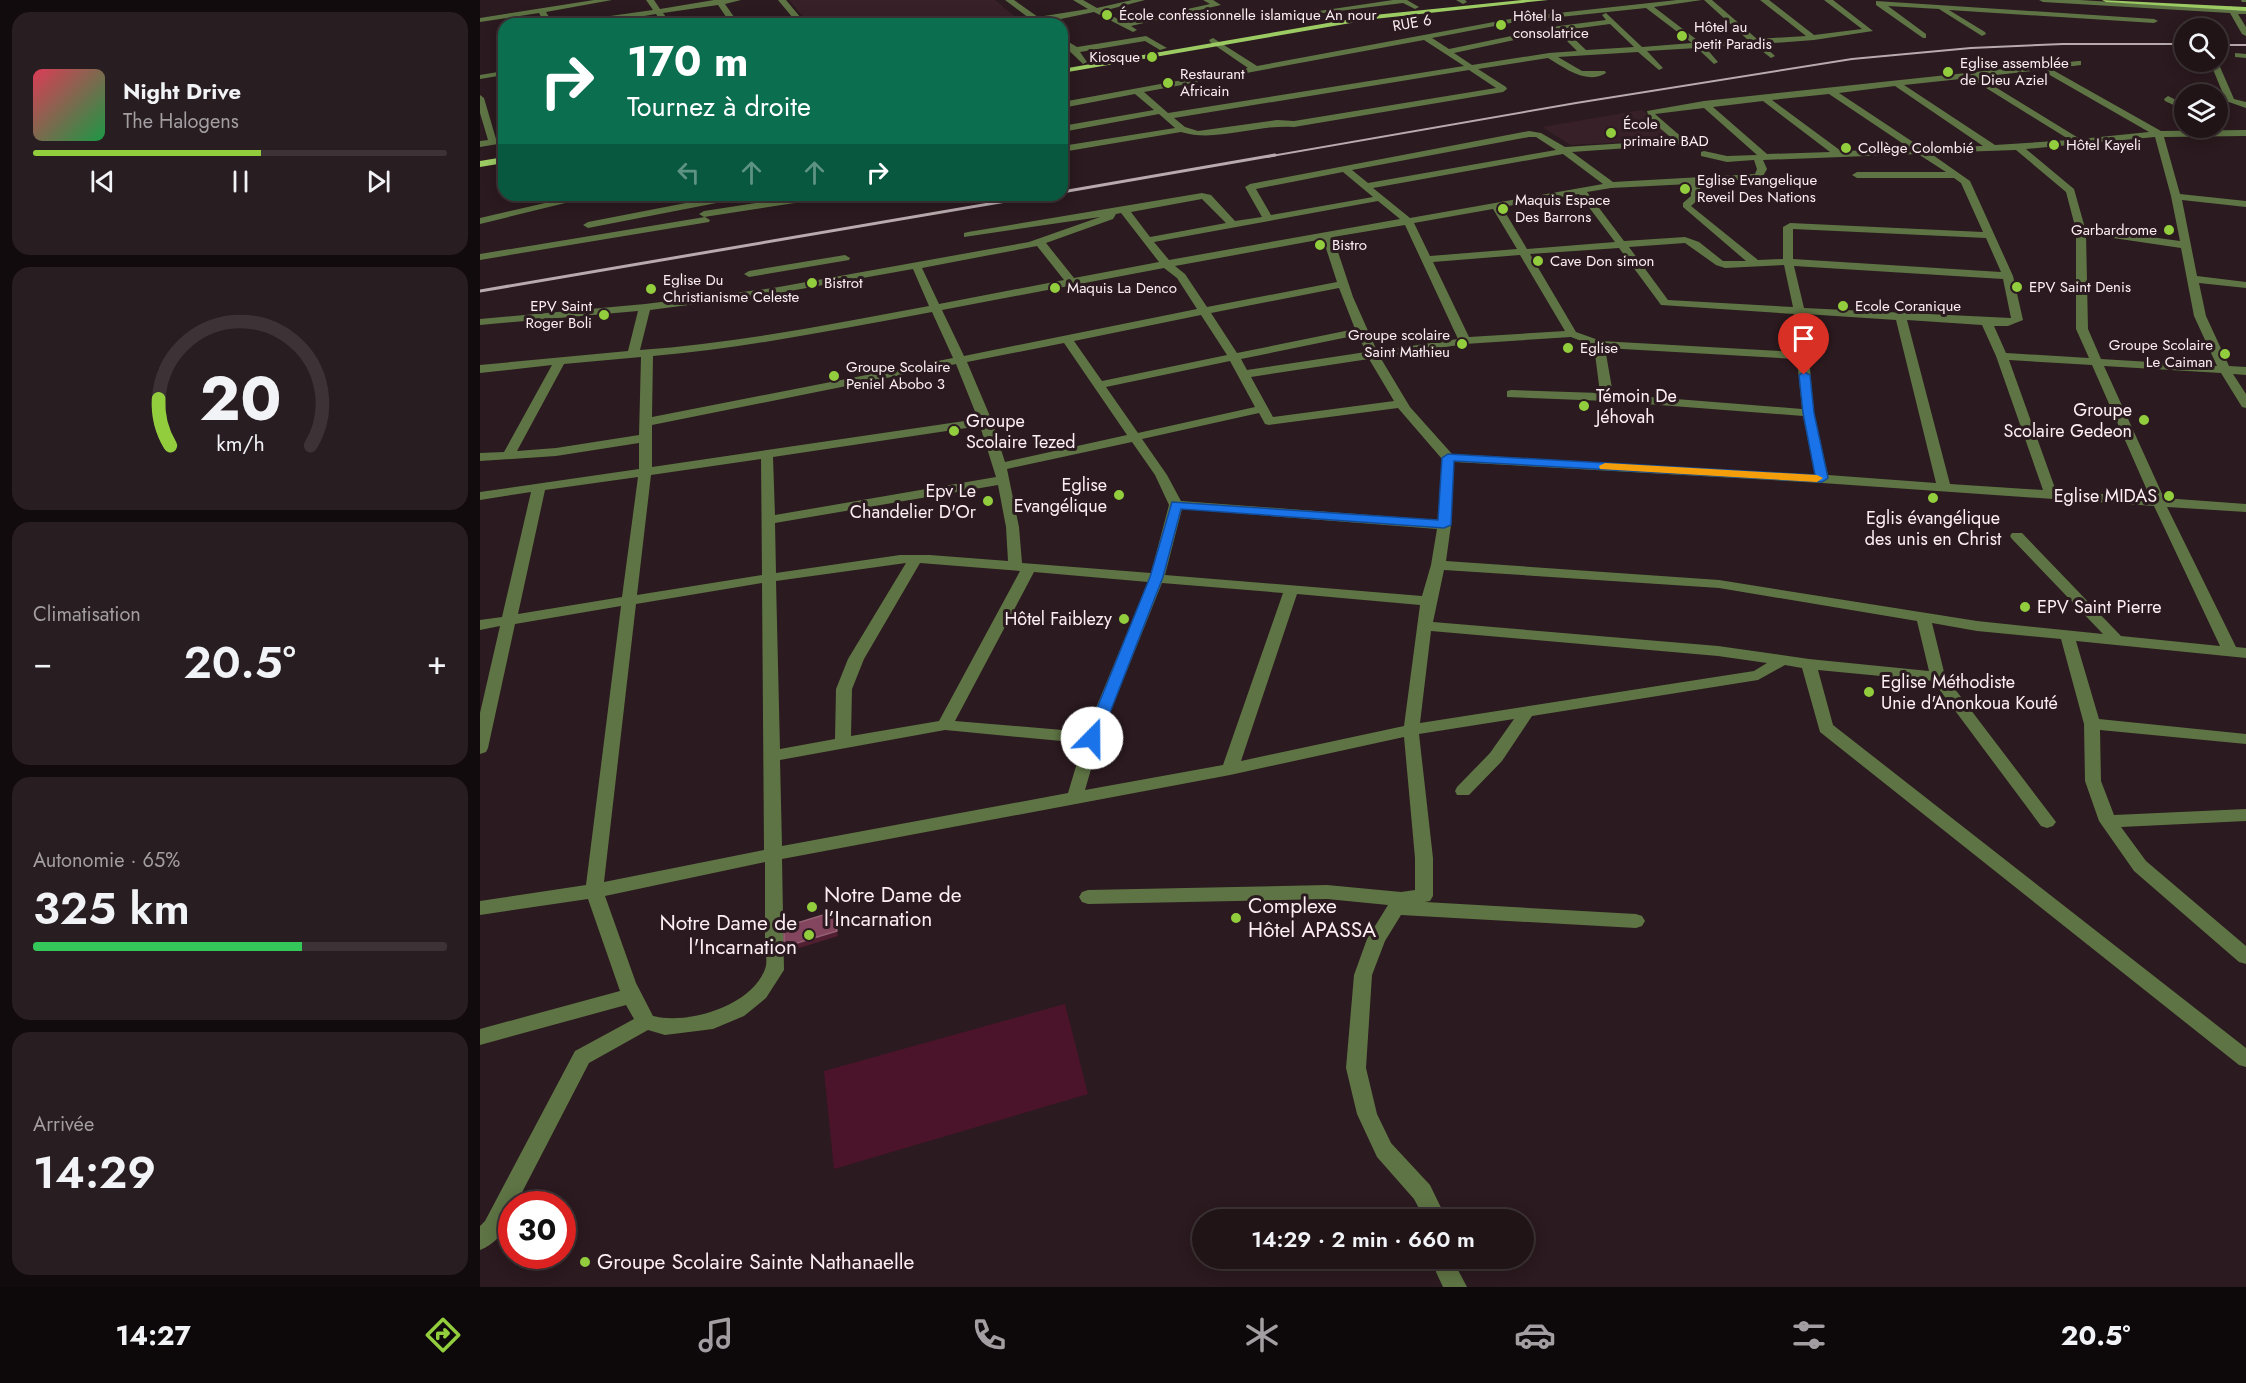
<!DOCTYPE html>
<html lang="fr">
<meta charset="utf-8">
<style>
body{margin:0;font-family:Jost,sans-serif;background:#281d20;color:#f1f3f6;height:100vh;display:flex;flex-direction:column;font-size:22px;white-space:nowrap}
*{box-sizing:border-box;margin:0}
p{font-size:20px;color:#a29ea1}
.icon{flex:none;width:33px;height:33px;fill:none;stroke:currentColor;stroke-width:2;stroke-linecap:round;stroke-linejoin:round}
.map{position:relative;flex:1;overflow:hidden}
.details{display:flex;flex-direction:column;gap:12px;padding:12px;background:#120b0d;width:480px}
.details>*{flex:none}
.top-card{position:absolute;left:18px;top:18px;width:570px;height:183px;border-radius:18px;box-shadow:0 3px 15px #0003,0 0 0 2px #3d3336;background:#0b6e4f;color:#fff;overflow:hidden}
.fabs{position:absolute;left:1694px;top:18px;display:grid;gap:12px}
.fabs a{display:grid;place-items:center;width:54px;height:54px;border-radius:50%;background:#201417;box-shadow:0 3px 15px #0003,0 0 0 2px #3d3336;font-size:30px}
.speed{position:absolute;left:18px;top:1191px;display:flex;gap:12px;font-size:30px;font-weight:700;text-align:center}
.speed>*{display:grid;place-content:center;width:78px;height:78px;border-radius:50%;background:#201417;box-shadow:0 3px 15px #0003,0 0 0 2px #3d3336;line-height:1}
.speed .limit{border:9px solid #d22;background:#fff;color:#111}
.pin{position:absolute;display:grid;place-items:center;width:51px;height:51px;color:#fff;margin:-62px -26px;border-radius:50% 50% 50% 0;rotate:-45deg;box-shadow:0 0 6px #0007}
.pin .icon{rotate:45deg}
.me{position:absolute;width:66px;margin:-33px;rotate:22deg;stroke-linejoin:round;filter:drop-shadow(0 0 4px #0008)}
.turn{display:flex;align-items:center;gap:21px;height:126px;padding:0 30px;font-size:27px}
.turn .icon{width:78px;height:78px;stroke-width:2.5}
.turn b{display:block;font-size:42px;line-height:51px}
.lanes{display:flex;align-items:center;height:57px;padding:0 30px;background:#0003;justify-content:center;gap:30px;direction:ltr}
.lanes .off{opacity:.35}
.big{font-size:45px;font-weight:600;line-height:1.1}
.details .card{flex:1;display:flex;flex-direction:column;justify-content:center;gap:9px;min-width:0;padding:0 21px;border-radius:18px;background:#281d20}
.details .dial{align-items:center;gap:0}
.dial svg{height:156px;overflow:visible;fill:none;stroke:#3d3336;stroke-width:7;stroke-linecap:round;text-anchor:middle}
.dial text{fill:#f1f3f6;stroke:none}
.song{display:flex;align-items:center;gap:18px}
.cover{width:72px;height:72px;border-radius:9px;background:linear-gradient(135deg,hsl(350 70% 55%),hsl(140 70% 35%))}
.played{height:6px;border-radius:3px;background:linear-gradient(90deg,#92cd3e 55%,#3d3336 55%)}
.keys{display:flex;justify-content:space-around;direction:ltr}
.heat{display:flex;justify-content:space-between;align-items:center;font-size:33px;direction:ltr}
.charge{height:9px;border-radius:4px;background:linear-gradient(90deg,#34c759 65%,#3d3336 0)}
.trip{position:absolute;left:712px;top:1209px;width:342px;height:60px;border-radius:30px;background:#201417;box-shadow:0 3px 15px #0003,0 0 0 2px #3d3336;font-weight:600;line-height:60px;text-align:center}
.tabs{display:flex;height:96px;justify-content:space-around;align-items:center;background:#0d0809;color:#a29ea1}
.tabs .icon{width:42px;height:42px}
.tabs .selected{color:#92cd3e}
.tabs b{font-size:27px;color:#f1f3f6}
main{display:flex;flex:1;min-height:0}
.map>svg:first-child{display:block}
.built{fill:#382028}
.green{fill:#4c142b}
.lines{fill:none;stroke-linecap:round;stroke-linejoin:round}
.street{fill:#5e7444;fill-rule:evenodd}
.primary{fill:#9ccb63;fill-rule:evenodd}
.rail-far1{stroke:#b8aaae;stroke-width:2}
.rail{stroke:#b8aaae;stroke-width:3}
.shaded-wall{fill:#511f32}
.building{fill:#84455e;stroke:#966075;stroke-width:1.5}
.route{fill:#1a73e8;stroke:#114b97;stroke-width:1.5}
.slow{fill:#f59e0b}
.poi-dot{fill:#92cd3e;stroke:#2b1a1f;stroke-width:2}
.labels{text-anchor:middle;stroke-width:6;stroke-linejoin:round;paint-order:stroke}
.far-poi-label{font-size:15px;fill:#fceff3;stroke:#2b1a1f;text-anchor:start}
.far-street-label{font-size:15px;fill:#fceff3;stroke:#2b1a1f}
.poi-label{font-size:18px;fill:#fceff3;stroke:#2b1a1f;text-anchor:end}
.near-poi-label{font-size:21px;fill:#fceff3;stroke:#2b1a1f;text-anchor:start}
</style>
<main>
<section class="details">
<div class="card">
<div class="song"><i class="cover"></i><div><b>Night Drive</b><p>The Halogens</p></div></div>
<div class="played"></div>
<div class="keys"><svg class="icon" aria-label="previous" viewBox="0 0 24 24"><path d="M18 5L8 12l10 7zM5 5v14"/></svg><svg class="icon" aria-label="pause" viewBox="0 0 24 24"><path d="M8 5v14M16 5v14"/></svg><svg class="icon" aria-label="next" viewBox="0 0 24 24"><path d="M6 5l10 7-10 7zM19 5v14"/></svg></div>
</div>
<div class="card dial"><svg viewBox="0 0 100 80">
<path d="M14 69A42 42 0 1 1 86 69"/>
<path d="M14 69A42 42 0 0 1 8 45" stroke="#92cd3e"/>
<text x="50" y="56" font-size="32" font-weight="700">20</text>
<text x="50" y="72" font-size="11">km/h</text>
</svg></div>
<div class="card"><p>Climatisation</p>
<div class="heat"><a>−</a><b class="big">20.5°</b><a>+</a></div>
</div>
<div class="card"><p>Autonomie · 65%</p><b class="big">325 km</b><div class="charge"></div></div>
<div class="card"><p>Arrivée</p><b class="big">14:29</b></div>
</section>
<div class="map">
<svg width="1766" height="1287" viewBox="0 0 1766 1287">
<rect width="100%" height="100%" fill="#2b1a1f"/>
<path class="built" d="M309,0H515L544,24H329Z
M1162,110L1197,139L1091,145L1062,127Z"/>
<path class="green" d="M585,1004L608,1094L354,1169L344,1071Z"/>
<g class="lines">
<path class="street" d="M114,0H132L66,12L73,24H65L59,13L0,22V18Z
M166,0H174L180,9L234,0H261L245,4L259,24H251L238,5L183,13L191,24H183L176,14L116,24V18L173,10Z
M298,0H306L326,24H318Z
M525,0H534L558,17L608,9L593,0H603L617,8L652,0H665L623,11L645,23L730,4L723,0H733L741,5L651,26L657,30L653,32L614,12L557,24Z
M913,0H927L939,7L935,9L923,3L843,13L839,11Z
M976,0H985L987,2L983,4Z
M1197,0H1222L1174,7L1221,43L1268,40L1224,0H1232L1277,39L1326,36L1280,0H1289L1334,35L1382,29L1344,0H1353L1393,31L1334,40L1282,44L1295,56L1291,58L1273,44L1225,47L1238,62L1234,64L1217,48L1167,51L1183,68L1179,70L1158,52L1078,57L1102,71H1125L1126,73C1106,85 1085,68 1068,58L998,69L1026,87L1027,89L1023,92L814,127C777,124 736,143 701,132L582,152V146L695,128L679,114L582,132V126L674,110L655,94L582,108V102L768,68L730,42L729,40L733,38L777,66L1041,17ZM1166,8L1212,43L1162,47L1126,13L1122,15L1126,20L1079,26L969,49L952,38L1041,21ZM1130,24L1154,47L1106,50L1085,30ZM1077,31L1097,51L1069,53L992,65L974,53ZM944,40L984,66L688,113L664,92ZM989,70L1016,88L814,121L797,120L718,131L705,127L694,118Z
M1559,0H1600L1748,9L1751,6L1755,9L1766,10V14H1758L1766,27V36L1762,34L1750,13L1563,2Z
M1761,0H1766V2H1762Z
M1396,1L1674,19L1678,21L1674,23L1469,10L1505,32L1506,34L1502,36L1459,9L1408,6L1446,34V38H1443L1396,5Z
M666,36L687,48L680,50L665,41L600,52L607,62L603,64L582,44V38L597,47Z
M1755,53L1766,54V58L1755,57Z
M1737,60L1754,99L1766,102V108L1746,101L1730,62Z
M1598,61H1601V65L1571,69L1681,131L1766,130V136L1684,137L1700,194L1766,201V207L1702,200L1717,276L1766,282V288L1719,283L1726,316L1749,366L1766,367V375L1753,374L1766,394V408L1762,407L1741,373L1624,366L1684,498L1766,504V512L1687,507L1756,647L1766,648V658L1596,641L1619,719L1766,734V744L1620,730L1621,781L1634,815L1766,809V821L1641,827L1666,861L1766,946V964L1759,962L1654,871L1619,821L1605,781L1604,724L1581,639L1497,631L1452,623L1465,676L1573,818L1576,822L1573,826L1567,828L1561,826L1453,681L1338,670L1353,725L1766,1048V1067L1759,1065L1340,732L1322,668L1305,665L1278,680L1052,716L1022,761L989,795H977L975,791L977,787L1010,753L1034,719L939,734L953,858V896L950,901L945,902L1156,914L1162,916L1165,921L1162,926L1156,928L921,915L905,941L892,975L886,1068L897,1114L911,1143L950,1185L967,1220H945L934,1199L897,1157L877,1114L866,1068L874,975L887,939L908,905L847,899L608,904L602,902L599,897L602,892L608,890L847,885L921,892L935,890V858L924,737L750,775L302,859L304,970L286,998L264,1016L233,1029L185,1035L168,1030L109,1063L36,1204H32C32,1224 18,1243 0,1250V1226L5,1221L95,1051L154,1019L146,1005L0,1045V1029L140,991L108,899L0,915V901L106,885L141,606L35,624L8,748L6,752L0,754V713L20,626L0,630V620L22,617L51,492L0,500V492L159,469V443L76,456L0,461V453L24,452L72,365L0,373V365L148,351L158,311L0,325V319L165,304L293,288L549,242L620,217L484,237V233L488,232L722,193L731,195L755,221L782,217L765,187L770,184L1049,131L1061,133L1085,147L1194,140L1169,119L1167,111L1224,101ZM1561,70L1669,132L1600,139L1499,77ZM1490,78L1590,140L1515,145L1424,85ZM1415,86L1503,146L1442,148L1359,93ZM1349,94L1431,149L1361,151L1292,100ZM1283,101L1350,152L1287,154L1233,107ZM1224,108L1277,155L1247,156L1224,151L1221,152V156L1247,162L1274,160L1277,169L1275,174L1133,182L1092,152L1205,144V140L1175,114ZM1049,137H1056L1076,150L888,183L872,170ZM1675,137L1691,196L1700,241L1605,228L1594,189L1546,149ZM1536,150L1586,192L1596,230V329L1609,358L1526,353L1514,326H1528L1543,320L1533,276L1490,181L1450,153ZM1083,154L1123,184L930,218L893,188ZM1438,154L1466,172H1377L1372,175L1377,178H1474L1481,183L1503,232L1310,223L1303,227V259L1278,260L1211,206L1221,197L1220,183L1282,178L1287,169L1283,160ZM863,172L893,197L791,215L776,189ZM1210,184L1211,196L1203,203V207L1266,261H1243L1219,242L1205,237L1144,241L1107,192L1131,188ZM1099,194L1135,242L1047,249L1022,207ZM722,199L746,223L670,237L651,212ZM898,201L920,219L689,260L674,242ZM1013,209L1037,249L950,256L934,223ZM641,213L679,262L594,278L566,243L633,219L636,214ZM925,225L978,339L897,351L873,297L853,237ZM1313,229L1506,238L1521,272L1313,259ZM1606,234L1701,248L1714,316L1737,366L1621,359L1608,329ZM843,239L857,282L727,307L705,274L695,266ZM1205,243L1236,265L1245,268L1304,265L1313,307L1188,300L1149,247ZM557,246L584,280L459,304L442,268ZM1139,248L1181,305L1314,314L1317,352L1121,341L1096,332L1050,254ZM1040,255L1085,331L989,337L953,262ZM1314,266L1523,279L1531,318L1324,308ZM684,268L697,278L717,309L484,356L462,310ZM433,269L449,306C353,324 257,343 160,350L170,310L293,294ZM859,288L875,329L757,353L731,313ZM452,312L473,358L172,417L173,356C267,348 359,329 452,312ZM1325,314L1416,320L1456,483L1348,475L1334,413ZM721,315L747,355L622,381L594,341ZM1427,320L1502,325L1516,356L1563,490L1470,484ZM878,335L886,352L767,370L761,359ZM1091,337L1114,346L1120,393L1031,390L1027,391V397L1127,401L1323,416L1335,475L972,454L930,407L900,357L985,344ZM584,343L647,435L525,462L512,421L487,362ZM1125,348L1317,359L1322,409L1133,394ZM161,357L159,435L76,448L37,451L84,364ZM889,359L914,401L793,417L771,377ZM1529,360L1612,365L1670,497L1576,491ZM750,361L775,407L658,433L626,387ZM476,364L498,419L172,467V425ZM918,408L962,459L958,520L701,501L687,475L662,439L779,413L785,424L789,425ZM500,426L516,477L295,515L293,457ZM652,442L675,475L689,505L671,573L542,563L539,527L527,469ZM281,459L282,575L157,595L171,475ZM974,462L1342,483L1674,506L1740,646L1641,636L1542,533H1532L1530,536L1532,539L1623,634L1497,621L1239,580L966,561L971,525ZM158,477L142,597L38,614L65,490ZM518,485L526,527L528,561L450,555H420L296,573L295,523ZM702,509L957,529L951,565L942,596L685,575ZM426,563L368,659L356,689L355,739L300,749L296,581ZM440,563L540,571L459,721L371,736L372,689L384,659ZM964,570L1239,588L1437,621L1449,671L1329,659L1238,646L953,622ZM554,572L668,582L606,732L475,721ZM282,583L284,850L124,882L156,604ZM682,583L803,593L743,765L605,790L620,738ZM817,594L940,605L924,726L761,761ZM951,631L1238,656L1287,663L1274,671L940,723ZM465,730L603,743L588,793L302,846L300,760ZM285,862C285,889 285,915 285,941C285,949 288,962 285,969C272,1006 208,1025 173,1016L156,983L125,896Z
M24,71V75L0,79V75Z
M0,95L4,98L16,139L24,137V143L0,147V141L8,140L0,113Z
M1688,96L1704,104V110L1685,101L1684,99Z
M100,195H118L0,224V218Z
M247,195H267L262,198L108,228L103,225L108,222Z
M328,195H352L347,198L224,217L219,214L224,211Z
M225,217L230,220L229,222L0,260V254Z
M365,255L370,258L369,260L269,277L264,274L269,271Z
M955,1258H977L978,1270L987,1287H963L956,1272Z"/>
<path class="primary" d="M1042,0H1068L894,19L582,73V69L894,15Z
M1622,0L1766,7V11L1626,2Z
M24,157V163L0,167V161Z"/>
<path class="rail-far1" d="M1737,45H1766
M786,157L1096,103L1372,59L1491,48L1583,44H1704"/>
<path class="rail" d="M582,192L795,155
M0,291L562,195"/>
</g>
<path class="shaded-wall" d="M353,912L358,936L306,952L304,947Z"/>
<path class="building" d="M353,912L357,931L304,947V927Z"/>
<path class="route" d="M1324,372L1330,375L1334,413L1348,478L1342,482L974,461L971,525L964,528L701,509L683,577L620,738L612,743L605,738L670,577L692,502L958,520L962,458L968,454L1335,475L1323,413L1319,375Z"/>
<path class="slow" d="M1125,463L1337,475L1343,478L1337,482L1120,469L1119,466Z"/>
<g class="poi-dot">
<circle cx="627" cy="15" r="6"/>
<circle cx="1021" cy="25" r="6"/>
<circle cx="1202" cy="36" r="6"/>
<circle cx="672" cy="57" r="6"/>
<circle cx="1468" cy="72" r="6"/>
<circle cx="688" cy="83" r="6"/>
<circle cx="1131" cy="133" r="6"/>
<circle cx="1574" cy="145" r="6"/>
<circle cx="1366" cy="148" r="6"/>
<circle cx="1205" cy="189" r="6"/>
<circle cx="1023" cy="209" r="6"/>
<circle cx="1689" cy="230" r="6"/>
<circle cx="840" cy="245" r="6"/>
<circle cx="1058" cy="261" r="6"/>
<circle cx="332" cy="283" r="6"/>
<circle cx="1537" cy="287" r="6"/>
<circle cx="575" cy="288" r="6"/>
<circle cx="171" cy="289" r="6"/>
<circle cx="1363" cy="306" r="6"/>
<circle cx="124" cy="315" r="6"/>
<circle cx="982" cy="344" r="6"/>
<circle cx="1088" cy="348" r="6"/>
<circle cx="1745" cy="354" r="6"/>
<circle cx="354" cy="376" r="6"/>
<circle cx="1104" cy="406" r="6"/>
<circle cx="1664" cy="420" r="6"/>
<circle cx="474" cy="431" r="6"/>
<circle cx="639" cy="495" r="6"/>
<circle cx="1689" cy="496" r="6"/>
<circle cx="1453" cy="498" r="6"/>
<circle cx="508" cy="501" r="6"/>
<circle cx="1545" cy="607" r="6"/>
<circle cx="644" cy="619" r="6"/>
<circle cx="1389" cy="692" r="6"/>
<circle cx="332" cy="907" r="6"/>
<circle cx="756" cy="918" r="6"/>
<circle cx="329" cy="935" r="6"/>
<circle cx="105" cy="1262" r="6"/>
</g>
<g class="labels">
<g class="far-poi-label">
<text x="639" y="20">École confessionnelle islamique An nour</text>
<text x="1033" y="21">Hôtel la<tspan x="1033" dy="17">consolatrice</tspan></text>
<text x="1214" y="32">Hôtel au<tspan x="1214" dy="17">petit Paradis</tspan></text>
<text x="660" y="62" text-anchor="end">Kiosque</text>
<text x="1480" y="68">Eglise assemblée<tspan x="1480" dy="17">de Dieu Aziel</tspan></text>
<text x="700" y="79">Restaurant<tspan x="700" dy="17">Africain</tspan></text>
<text x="1143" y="129">École<tspan x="1143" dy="17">primaire BAD</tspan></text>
<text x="1586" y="150">Hôtel Kayeli</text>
<text x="1378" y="153">Collège Colombié</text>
<text x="1217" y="185">Eglise Evangelique<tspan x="1217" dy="17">Reveil Des Nations</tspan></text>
<text x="1035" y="205">Maquis Espace<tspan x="1035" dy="17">Des Barrons</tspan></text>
<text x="1677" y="235" text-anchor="end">Garbardrome</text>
<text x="852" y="250">Bistro</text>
<text x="1070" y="266">Cave Don simon</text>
<text x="183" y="285">Eglise Du<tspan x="183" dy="17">Christianisme Celeste</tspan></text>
<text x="344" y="288">Bistrot</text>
<text x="1549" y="292">EPV Saint Denis</text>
<text x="587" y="293">Maquis La Denco</text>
<text x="112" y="311" text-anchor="end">EPV Saint<tspan x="112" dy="17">Roger Boli</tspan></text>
<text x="1375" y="311">Ecole Coranique</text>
<text x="970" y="340" text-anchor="end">Groupe scolaire<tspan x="970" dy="17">Saint Mathieu</tspan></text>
<text x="1733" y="350" text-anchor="end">Groupe Scolaire<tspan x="1733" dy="17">Le Caiman</tspan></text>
<text x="1100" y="353">Eglise</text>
<text x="366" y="372">Groupe Scolaire<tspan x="366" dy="17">Peniel Abobo 3</tspan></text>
</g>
<g class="far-street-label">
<text transform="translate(932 23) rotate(-10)" y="5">RUE 6</text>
</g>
<g class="poi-label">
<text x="1116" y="402" text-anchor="start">Témoin De<tspan x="1116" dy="21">Jéhovah</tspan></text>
<text x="1652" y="416">Groupe<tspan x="1652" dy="21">Scolaire Gedeon</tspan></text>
<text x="486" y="427" text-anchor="start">Groupe<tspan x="486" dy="21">Scolaire Tezed</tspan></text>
<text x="627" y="491">Eglise<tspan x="627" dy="21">Evangélique</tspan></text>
<text x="496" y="497">Epv Le<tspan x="496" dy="21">Chandelier D'Or</tspan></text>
<text x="1677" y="502">Eglise MIDAS</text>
<text x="1453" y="524" text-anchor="middle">Eglis évangélique<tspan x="1453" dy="21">des unis en Christ</tspan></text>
<text x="1557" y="613" text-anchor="start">EPV Saint Pierre</text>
<text x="632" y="625">Hôtel Faiblezy</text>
<text x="1401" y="688" text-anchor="start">Eglise Méthodiste<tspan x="1401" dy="21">Unie d'Anonkoua Kouté</tspan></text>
</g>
<g class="near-poi-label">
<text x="344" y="902">Notre Dame de<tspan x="344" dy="24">l’Incarnation</tspan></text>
<text x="768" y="913">Complexe<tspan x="768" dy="24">Hôtel APASSA</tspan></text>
<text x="317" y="930" text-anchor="end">Notre Dame de<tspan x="317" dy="24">l'Incarnation</tspan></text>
<text x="117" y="1269">Groupe Scolaire Sainte Nathanaelle</text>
</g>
</g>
</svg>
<div class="fabs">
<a><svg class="icon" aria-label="search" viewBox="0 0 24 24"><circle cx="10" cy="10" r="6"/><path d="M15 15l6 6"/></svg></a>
<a><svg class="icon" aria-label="layers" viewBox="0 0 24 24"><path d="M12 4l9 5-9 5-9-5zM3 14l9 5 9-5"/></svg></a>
</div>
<div class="speed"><div class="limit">30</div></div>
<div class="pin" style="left:1324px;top:375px;background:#d93025"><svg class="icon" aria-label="arrive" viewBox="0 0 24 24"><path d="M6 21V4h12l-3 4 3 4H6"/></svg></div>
<svg class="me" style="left:612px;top:738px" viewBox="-20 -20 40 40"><circle r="19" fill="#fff"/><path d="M0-13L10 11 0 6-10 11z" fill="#1a73e8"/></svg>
<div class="trip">14:29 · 2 min · 660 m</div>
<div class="top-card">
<div class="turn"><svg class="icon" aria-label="right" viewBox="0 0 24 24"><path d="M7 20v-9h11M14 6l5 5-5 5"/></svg><div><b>170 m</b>Tournez à droite</div></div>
<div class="lanes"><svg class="icon off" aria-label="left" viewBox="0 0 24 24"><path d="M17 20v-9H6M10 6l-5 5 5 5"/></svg><svg class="icon off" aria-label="ahead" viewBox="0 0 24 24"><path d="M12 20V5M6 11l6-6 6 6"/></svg><svg class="icon off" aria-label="ahead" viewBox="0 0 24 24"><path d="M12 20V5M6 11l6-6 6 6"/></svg><svg class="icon" aria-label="right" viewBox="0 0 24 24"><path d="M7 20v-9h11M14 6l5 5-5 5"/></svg></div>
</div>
</div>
</main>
<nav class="tabs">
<b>14:27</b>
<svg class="icon selected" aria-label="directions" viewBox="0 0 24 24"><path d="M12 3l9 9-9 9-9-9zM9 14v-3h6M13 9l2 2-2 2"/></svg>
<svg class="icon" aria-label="music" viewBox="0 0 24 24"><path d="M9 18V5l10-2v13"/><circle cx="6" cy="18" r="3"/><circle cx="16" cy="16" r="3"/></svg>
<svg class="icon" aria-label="phone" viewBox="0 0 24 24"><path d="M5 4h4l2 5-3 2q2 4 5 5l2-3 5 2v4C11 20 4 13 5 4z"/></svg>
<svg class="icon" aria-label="climate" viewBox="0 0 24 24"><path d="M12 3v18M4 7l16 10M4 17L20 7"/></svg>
<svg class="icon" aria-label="car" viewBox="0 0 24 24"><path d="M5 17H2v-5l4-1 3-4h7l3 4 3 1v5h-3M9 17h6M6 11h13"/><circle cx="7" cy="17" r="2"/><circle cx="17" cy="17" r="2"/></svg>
<svg class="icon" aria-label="filters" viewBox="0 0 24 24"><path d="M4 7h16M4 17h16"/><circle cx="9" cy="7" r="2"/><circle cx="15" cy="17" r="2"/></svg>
<b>20.5°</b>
</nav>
